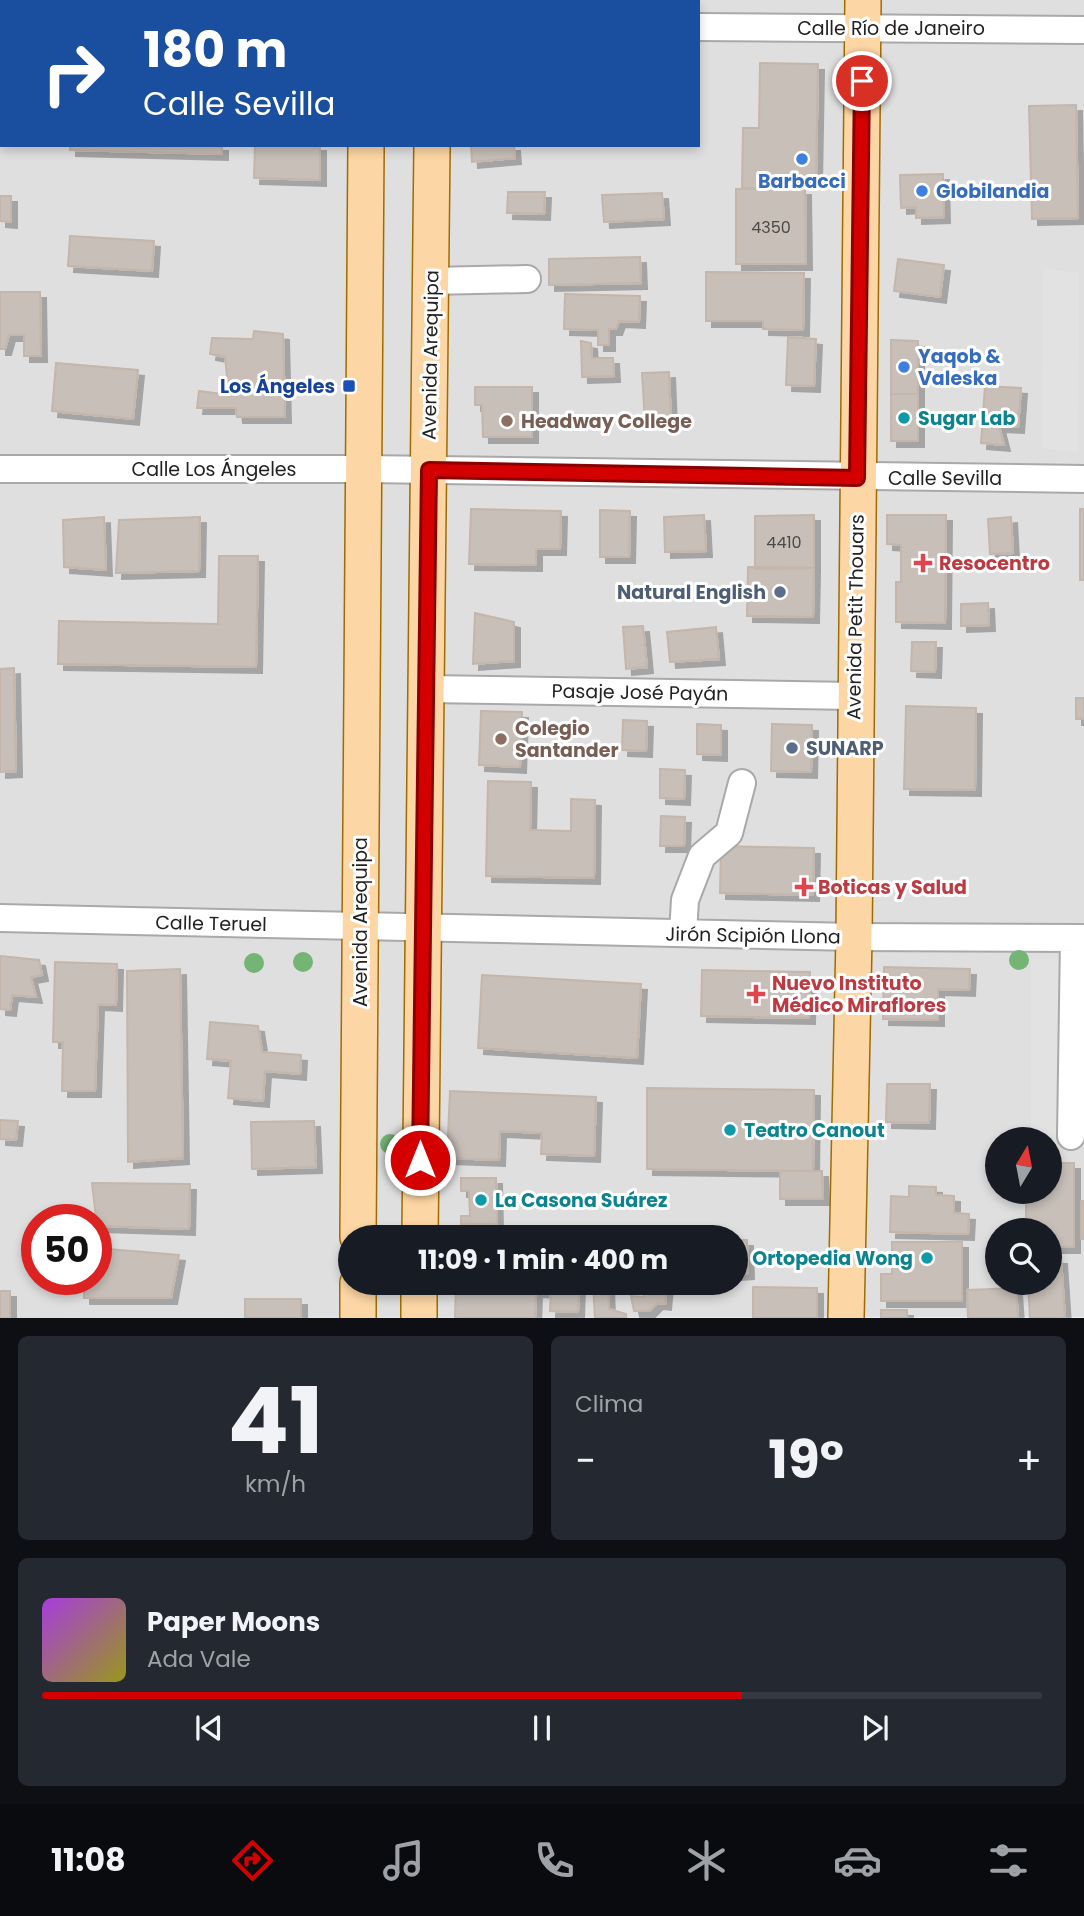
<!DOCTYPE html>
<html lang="es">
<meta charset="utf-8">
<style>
body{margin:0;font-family:Poppins,sans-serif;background:#242831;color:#f1f3f6;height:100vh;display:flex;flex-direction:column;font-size:26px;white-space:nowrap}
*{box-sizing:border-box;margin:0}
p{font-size:23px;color:#9ea1a6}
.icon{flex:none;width:38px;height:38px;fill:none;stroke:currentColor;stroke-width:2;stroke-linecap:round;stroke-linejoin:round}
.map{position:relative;height:1318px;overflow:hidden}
.details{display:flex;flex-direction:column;gap:18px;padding:18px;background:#0d0f14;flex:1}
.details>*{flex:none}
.banner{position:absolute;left:0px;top:0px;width:700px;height:147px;box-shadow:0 4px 10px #0003;background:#1a4fa0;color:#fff;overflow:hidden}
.needle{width:46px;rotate:10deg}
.fabs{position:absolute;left:985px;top:1127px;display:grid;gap:14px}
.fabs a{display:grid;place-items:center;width:77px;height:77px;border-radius:50%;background:#171b24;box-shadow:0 4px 10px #0003;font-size:35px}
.speed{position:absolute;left:21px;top:1204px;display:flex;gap:14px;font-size:35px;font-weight:700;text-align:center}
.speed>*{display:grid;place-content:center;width:91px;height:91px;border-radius:50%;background:#171b24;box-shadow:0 4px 10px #0003;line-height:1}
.speed .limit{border:10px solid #d22;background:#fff;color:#111}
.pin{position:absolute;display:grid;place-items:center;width:60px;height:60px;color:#fff;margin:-30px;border:4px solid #fff;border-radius:50%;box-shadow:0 2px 7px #0007}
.me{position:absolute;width:77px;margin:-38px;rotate:0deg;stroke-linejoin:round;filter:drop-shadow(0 0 5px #0008)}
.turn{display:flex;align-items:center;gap:24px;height:147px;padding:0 28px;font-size:32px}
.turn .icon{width:91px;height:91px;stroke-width:2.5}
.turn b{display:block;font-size:49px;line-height:60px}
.big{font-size:52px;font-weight:700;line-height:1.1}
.details .tile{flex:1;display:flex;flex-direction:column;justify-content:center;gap:10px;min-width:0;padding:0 24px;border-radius:10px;background:#242831}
.details .dial{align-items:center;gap:0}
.dial b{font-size:91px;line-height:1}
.song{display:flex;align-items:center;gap:21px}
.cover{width:84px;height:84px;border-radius:10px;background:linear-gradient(135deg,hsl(280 70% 55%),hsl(60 70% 35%))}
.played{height:7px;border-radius:4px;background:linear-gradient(90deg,#d40000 70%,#363941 70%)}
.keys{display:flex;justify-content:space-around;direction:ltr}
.heat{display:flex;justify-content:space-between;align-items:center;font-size:38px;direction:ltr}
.details .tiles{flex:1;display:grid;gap:18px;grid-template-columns:1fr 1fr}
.tile:last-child{grid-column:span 2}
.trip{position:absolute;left:338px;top:1225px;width:410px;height:70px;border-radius:35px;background:#171b24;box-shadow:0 4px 10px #0003;font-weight:700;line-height:70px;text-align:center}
.tab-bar{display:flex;height:112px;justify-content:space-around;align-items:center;background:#090b0e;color:#9ea1a6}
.tab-bar .icon{width:49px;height:49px}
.tab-bar .active{color:#d40000}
.tab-bar b{font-size:32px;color:#f1f3f6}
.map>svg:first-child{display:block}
.residential{fill:#e0dfdf;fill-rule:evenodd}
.parking{fill:#e2e2e2}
.building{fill:#c7bfb8;stroke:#c4b6ab;stroke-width:2;filter:url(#shadow)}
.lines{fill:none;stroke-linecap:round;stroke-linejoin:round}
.minor-casing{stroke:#a9a9a9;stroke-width:30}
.major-casing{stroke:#a06b00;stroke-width:38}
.minor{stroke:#fff;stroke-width:26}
.major{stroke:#fcd6a4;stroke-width:35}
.tree{fill:#74b475}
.route-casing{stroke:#8a0000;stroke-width:18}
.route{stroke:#d40000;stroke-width:12}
.shop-dot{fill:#3f7fe0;stroke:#fff;stroke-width:2.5}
.transit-dot{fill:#1a4fb4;stroke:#fff;stroke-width:2.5}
.culture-dot{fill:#0f9aa8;stroke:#fff;stroke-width:2.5}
.education-dot{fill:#8d6e63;stroke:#fff;stroke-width:2.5}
.health-dot{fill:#e0444e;stroke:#fff;stroke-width:2.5}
.service-dot{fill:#5c6f8a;stroke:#fff;stroke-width:2.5}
.labels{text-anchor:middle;stroke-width:6;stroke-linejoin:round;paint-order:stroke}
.number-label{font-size:16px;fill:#4b4948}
.street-label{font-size:19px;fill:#222;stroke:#fff}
.shop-label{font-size:19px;font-weight:bold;fill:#366cbe;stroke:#fff;text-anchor:start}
.transit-label{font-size:19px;font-weight:bold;fill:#164399;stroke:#fff;text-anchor:end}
.culture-label{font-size:19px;font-weight:bold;fill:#0d838f;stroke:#fff;text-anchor:start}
.education-label{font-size:19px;font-weight:bold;fill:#785e54;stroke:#fff;text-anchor:start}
.health-label{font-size:19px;font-weight:bold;fill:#be3a42;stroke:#fff;text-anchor:start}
.service-label{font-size:19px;font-weight:bold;fill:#4e5e75;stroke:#fff;text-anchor:end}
</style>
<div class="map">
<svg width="1084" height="1318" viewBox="0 0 1084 1318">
<defs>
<filter id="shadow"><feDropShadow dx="6" dy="6" stdDeviation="0" flood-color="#0004"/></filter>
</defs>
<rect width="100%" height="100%" fill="#f2efe9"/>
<path class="residential" d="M0,0H1084V1317L0,1318ZM2,2H698V145H2ZM998,1139H1050V1192H998ZM37,1220H96V1279H37ZM998,1230H1050V1283H998ZM350,1237H735V1283H350Z"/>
<path class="parking" d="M1043,269L1079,273L1078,452L1042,448Z
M1031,959L1084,960V1147H1050V1139H1031Z"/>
<path class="building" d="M0,59H2L0,103Z
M760,63L818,64L816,178H777V189L742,188L743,128H759Z
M1076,105L1078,218L1032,219L1029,106Z
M70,145H222V154L70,150Z
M255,145H320V180L254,178Z
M471,145H514L515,158L472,162Z
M943,174L944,217L916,218V207L901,208L900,175Z
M736,189H805L806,264H736Z
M508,192H545L544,214L507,213Z
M662,193L664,219L604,222L602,195Z
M0,196H11V222L0,221Z
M70,236L154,241L152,271L68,266Z
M640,257L641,283L549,285V259Z
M898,259L944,265L940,297L894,291Z
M706,272L804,273L803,330L763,329V321H706Z
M0,292H40L41,356H24V335H9L5,349H0Z
M565,294L640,296L639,322L619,321L616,329H609V345H598V330L564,329Z
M254,331L283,334L285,417H237L236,408H197L199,391L229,395L225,357L210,354L212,338L253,339Z
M788,337L816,339L814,386L786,385Z
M891,340L918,341V394H891Z
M581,341L591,343L592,358H613L614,376L582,377Z
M56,363L138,370L133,419L52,411Z
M669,372L671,421L645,422L642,373Z
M985,386L1021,388L1018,427L999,426L1004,445L981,443Z
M475,387H532V437H483L482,405H475Z
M891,394H918V441H891Z
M471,509L561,511L560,549H536V565L469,564Z
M1080,509H1084V580H1080Z
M600,510L630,511L629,557H600Z
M704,515L706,551L665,552L664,517Z
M814,515V568L755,569V516Z
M887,515H946L945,623L896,622V582H901V545L887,544Z
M104,517L106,570L64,567L63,520Z
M200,517L199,571L116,573L119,520Z
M1011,517L1013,553L990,554L988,519Z
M219,556H258L256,667L58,664L59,621L218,624Z
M748,567L814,568L813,617L747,616Z
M988,603L989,625L961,626V604Z
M475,613L514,622V661L473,664Z
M643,626L647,667L626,669L623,627Z
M716,627L719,659L670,662L667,632Z
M912,642H936L935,672L911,671Z
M14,668L16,771L0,772V669Z
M1076,698H1084V719H1076Z
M906,706L976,708L975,790L904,789Z
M481,711L522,712L520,767L479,765Z
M623,720L647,721L646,751L622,750Z
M697,724L721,725V755L697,754Z
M772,724L812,725L811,772L771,771Z
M660,769L685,770L684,799L660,798Z
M488,781L531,782L530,830L571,831V799L595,800L594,878L486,876Z
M661,816L685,817L684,846H660Z
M721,846L814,848L813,895L720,893Z
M0,956L39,960L42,975L31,977L36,997L12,995L10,1010L0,1009Z
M55,962L117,964L116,1005L98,1004L95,1091H62L63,1042H53Z
M884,967L970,969L969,990L938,989V1020L883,1019Z
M180,969L183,1158L128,1162L127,971Z
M702,970L810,972L809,1018L701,1016Z
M482,975L641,984L637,1058L478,1048Z
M210,1022L258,1026L262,1052L301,1055L300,1074L265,1071L263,1101L228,1098L231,1061L207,1059Z
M887,1084H930L929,1123L886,1122Z
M647,1088L814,1090L813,1171L647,1169Z
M450,1091L596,1097L594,1156L541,1154L542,1133L500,1131L499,1160L447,1158Z
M0,1120L18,1121L16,1140L0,1139Z
M314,1121L316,1167L252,1169L251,1122Z
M1050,1163H1074V1247H1050V1230H1026V1192H1050Z
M780,1171H822L823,1199H780Z
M461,1178H496L497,1224H461V1216H470L469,1191H461Z
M92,1183L190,1184L189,1229L97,1226Z
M909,1186L936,1187V1195L954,1196V1213L969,1214L968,1234L890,1232L891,1196L909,1197Z
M1081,1201H1084V1239H1081Z
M735,1240H747L748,1273L735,1274Z
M892,1242H962V1301H881V1274H892Z
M96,1248L179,1255L171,1298H84V1279H96Z
M1050,1258H1061L1065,1318H1030L1028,1283H1050Z
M456,1283H579L578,1312L550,1311L551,1292L536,1291L535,1318H455Z
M645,1283H667L665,1304L657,1303L649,1311H634L631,1296L644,1297Z
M608,1284L609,1309L626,1314V1318H595L593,1285Z
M753,1287L817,1288V1318H753Z
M1016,1288L1018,1318H968L967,1290Z
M0,1291H10V1318H0Z
M245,1299H301V1318H245Z
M881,1310H907V1318H881Z"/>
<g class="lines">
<g class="minor-casing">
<path id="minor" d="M0,19H2
M698,27L1084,30
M431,281L527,279
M0,469H364L1084,479
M427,689L854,696
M0,918L854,937L1084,938
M683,933L685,900L702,856L729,833L742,783
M1071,1136L1074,938"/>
</g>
<g class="major-casing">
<path id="major" d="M366,2V0
M434,2V0
M358,1237L366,145
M420,1237L432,145
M358,1283V1318
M419,1318V1283
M846,1318L854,937L863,0"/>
</g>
<use href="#minor" class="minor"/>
<use href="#major" class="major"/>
</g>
<g class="tree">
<circle cx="1019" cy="960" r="10"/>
<circle cx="303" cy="962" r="10"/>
<circle cx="254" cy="963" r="10"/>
<circle cx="390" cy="1144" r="10"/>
</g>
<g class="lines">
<g class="route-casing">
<path id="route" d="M420,1160L429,470L857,478L862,81"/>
</g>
<use href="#route" class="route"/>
</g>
<g class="shop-dot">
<circle cx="802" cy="159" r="7"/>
<circle cx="922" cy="191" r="7"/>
<circle cx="904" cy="367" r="7"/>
</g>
<rect class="transit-dot" x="342" y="379" width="14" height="14" rx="3.5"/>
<g class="culture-dot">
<circle cx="904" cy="418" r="7"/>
<circle cx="730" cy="1130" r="7"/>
<circle cx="481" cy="1200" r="7"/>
<circle cx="927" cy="1258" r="7"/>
</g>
<g class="education-dot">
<circle cx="507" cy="421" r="7"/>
<circle cx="501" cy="739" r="7"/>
</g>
<g class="health-dot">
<path d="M919.5 552.5h7v7h7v7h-7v7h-7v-7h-7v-7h7z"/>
<path d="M800.5 876.5h7v7h7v7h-7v7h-7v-7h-7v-7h7z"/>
<path d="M752.5 983.5h7v7h7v7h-7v7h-7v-7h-7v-7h7z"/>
</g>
<g class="service-dot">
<circle cx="780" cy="592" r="7"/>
<circle cx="792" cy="748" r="7"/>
</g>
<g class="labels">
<g class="number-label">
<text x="771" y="233">4350</text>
<text x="784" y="548">4410</text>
</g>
<g class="street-label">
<text x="891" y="35">Calle Río de Janeiro</text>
<text transform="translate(430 355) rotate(-89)" y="7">Avenida Arequipa</text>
<text x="214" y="476">Calle Los Ángeles</text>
<text x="945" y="485">Calle Sevilla</text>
<text transform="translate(855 617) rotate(-89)" y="7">Avenida Petit Thouars</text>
<text transform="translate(640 692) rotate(1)" y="7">Pasaje José Payán</text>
<text transform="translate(360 922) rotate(-90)" y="7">Avenida Arequipa</text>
<text transform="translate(211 923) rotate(1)" y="7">Calle Teruel</text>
<text transform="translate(753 935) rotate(1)" y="7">Jirón Scipión Llona</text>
</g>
<g class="shop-label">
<text x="802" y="188" text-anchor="middle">Barbacci</text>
<text x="936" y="198">Globilandia</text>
<text x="918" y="363">Yaqob &amp;<tspan x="918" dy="22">Valeska</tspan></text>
</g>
<g class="transit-label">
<text x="335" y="393">Los Ángeles</text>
</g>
<g class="culture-label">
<text x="918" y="425">Sugar Lab</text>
<text x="744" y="1137">Teatro Canout</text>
<text x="495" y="1207">La Casona Suárez</text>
<text x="913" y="1265" text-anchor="end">Ortopedia Wong</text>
</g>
<g class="education-label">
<text x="521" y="428">Headway College</text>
<text x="515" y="735">Colegio<tspan x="515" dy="22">Santander</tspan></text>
</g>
<g class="health-label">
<text x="939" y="570">Resocentro</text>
<text x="818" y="894">Boticas y Salud</text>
<text x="772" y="990">Nuevo Instituto<tspan x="772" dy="22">Médico Miraflores</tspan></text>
</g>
<g class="service-label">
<text x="766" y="599">Natural English</text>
<text x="806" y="755" text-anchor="start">SUNARP</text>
</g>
</g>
</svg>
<div class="fabs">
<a><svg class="needle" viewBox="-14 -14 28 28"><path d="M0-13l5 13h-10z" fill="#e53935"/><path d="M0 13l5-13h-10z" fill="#9ea1a6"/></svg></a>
<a><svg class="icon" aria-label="search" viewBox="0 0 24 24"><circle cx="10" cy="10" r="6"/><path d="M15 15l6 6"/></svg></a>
</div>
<div class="speed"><div class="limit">50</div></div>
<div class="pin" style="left:862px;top:81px;background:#d93025"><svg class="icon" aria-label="arrive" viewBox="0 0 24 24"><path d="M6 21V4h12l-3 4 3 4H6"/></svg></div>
<svg class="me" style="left:420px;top:1160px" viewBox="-20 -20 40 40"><circle r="17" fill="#d40000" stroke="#fff" stroke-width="3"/><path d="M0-11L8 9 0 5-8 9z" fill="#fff"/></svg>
<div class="trip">11:09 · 1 min · 400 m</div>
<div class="banner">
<div class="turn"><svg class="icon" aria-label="right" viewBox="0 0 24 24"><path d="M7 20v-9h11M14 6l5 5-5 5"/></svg><div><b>180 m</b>Calle Sevilla</div></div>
</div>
</div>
<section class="details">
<div class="tiles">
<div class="tile dial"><b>41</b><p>km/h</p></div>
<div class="tile"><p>Clima</p>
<div class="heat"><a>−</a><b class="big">19°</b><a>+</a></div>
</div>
<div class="tile">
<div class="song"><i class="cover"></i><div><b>Paper Moons</b><p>Ada Vale</p></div></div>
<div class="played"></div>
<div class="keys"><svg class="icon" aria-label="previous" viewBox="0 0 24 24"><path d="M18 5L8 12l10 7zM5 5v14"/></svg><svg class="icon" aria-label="pause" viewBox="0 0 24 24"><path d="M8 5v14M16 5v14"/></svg><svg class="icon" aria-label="next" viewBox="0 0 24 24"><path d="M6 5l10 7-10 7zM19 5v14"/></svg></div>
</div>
</div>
</section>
<nav class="tab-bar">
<b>11:08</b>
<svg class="icon active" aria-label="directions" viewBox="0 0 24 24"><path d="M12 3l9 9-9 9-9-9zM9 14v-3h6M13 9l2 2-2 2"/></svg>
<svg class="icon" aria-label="music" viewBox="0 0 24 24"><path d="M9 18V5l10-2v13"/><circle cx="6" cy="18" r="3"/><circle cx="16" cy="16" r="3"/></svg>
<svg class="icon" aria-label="phone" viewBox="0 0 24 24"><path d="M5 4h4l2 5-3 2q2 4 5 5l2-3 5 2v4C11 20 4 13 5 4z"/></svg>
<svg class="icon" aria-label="climate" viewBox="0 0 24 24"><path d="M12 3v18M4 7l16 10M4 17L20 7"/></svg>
<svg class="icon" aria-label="car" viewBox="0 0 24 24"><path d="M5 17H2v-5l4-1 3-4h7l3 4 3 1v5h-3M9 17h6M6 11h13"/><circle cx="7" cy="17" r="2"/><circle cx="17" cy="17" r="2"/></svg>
<svg class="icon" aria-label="filters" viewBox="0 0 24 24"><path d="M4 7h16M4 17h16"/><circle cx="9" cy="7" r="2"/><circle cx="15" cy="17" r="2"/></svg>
</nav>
